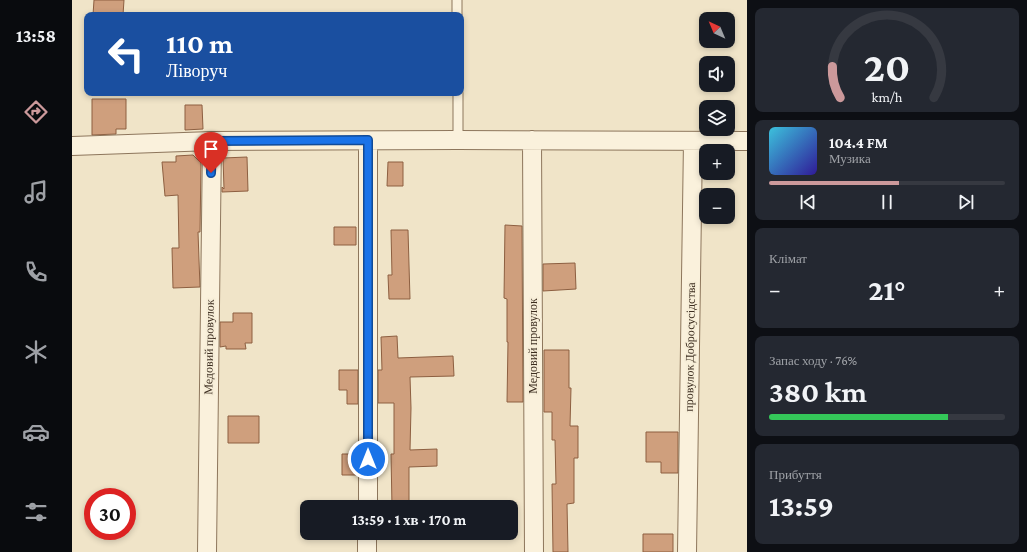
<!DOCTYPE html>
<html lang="uk">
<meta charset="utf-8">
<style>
body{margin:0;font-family:"Crimson Pro",serif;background:#242831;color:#f1f3f6;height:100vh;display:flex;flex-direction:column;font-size:15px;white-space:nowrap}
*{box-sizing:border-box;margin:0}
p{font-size:13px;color:#9ea1a6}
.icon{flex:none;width:22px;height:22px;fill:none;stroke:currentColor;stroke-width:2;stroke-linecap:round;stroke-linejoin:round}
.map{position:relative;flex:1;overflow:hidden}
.details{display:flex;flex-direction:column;gap:8px;padding:8px;background:#0d0f14;width:280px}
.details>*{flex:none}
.hud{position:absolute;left:12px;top:12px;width:380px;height:84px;border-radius:8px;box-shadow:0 2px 6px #0003;background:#1a4fa0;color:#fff;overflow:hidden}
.needle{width:26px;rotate:316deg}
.buttons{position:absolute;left:627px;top:12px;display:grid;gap:8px}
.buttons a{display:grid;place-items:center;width:36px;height:36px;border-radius:8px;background:#171b24;box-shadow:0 2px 6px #0003;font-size:20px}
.speed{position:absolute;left:12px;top:488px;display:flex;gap:8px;font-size:20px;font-weight:700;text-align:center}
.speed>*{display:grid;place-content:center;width:52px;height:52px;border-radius:50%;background:#171b24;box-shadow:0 2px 6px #0003;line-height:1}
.speed .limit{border:6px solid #d22;background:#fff;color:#111}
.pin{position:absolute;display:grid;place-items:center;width:34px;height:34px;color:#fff;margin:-41px -17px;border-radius:50% 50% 50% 0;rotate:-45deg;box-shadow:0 0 4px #0007}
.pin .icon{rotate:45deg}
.me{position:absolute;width:44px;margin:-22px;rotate:0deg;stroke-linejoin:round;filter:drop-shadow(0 0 3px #0008)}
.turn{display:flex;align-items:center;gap:14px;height:84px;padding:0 16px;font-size:18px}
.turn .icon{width:52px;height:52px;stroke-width:2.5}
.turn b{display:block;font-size:28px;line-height:34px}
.big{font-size:30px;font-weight:700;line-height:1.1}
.details .tile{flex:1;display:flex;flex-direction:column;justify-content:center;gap:6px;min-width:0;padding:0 14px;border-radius:8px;background:#242831}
.details .dial{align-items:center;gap:0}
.dial svg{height:104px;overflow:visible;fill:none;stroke:#363941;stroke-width:7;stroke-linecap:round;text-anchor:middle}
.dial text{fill:#f1f3f6;stroke:none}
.song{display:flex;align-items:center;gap:12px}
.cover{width:48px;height:48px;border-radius:6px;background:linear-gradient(135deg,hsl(190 70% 55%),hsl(250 70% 35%))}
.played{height:4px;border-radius:2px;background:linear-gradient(90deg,#cc999b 55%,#363941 55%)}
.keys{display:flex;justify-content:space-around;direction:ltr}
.heat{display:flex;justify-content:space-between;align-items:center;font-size:22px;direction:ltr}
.charge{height:6px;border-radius:3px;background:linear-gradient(90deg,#34c759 76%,#363941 0)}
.trip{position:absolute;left:228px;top:500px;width:218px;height:40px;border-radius:8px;background:#171b24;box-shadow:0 2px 6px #0003;font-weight:700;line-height:40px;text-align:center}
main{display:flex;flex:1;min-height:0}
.tabs{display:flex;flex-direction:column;width:72px;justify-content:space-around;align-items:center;background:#090b0e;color:#9ea1a6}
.tabs .icon{width:28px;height:28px}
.tabs .current{color:#cc999b}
.tabs b{font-size:18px;color:#f1f3f6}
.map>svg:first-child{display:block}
.building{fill:#cf9f7d;stroke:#8d5f41}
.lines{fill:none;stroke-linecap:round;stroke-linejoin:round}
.service-casing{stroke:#8d765c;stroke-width:11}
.minor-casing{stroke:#8d765c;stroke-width:20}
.service{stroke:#faf1dc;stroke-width:9}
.minor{stroke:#faf1dc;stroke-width:18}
.route-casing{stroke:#114b97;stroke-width:10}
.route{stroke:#1a73e8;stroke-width:7}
.labels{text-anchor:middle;stroke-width:4;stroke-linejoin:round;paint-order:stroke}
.street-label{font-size:12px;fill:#3d2e20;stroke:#f7eed8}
</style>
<main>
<nav class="tabs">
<b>13:58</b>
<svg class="icon current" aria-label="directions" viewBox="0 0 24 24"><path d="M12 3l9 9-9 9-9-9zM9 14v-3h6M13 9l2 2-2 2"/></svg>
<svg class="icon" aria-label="music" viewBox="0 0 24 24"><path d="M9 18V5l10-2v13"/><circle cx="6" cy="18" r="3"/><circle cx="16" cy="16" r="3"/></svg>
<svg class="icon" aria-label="phone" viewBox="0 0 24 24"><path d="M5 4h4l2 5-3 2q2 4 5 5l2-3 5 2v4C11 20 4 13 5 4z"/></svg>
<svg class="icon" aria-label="climate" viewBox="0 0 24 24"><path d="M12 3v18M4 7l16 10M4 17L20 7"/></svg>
<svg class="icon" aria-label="car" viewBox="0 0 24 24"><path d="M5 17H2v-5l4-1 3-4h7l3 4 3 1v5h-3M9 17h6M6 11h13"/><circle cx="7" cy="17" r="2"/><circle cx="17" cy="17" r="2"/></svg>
<svg class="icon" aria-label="filters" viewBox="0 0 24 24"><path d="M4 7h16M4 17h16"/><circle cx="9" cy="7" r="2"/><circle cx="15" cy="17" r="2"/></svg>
</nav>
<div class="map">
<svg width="675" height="552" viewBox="0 0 675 552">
<rect width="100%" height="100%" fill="#f0e4c8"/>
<path class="building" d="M22,0H52L51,15H21Z
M20,99H54V129H44V134L20,135Z
M113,105H130L131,129L113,130Z
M121,155L129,163L128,232H126L128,287L101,288L100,248H107L106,195L93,196L90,162H104V156Z
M175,157L176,191L150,192V187L152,189L151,158Z
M316,162H331V186H315Z
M433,225L450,226L451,402H435L436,342H435V299L432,298Z
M262,227H284V245H262Z
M319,230H336L338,299H317L316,275H320Z
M503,263L504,289L471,291V264Z
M161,313H180V343H173L174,349H154V346L148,347V322H161Z
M325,336L326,358L381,356L382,376L338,377L339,408L338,450L365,449V466L337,467V507H320L319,454H322V403H306V370H310L309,337Z
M472,350H497V388H499L498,426H506V458H502V503L495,504L496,552H481L480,484H484L483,440H480V412H472Z
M267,370H286V404H275V390H267Z
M156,416H187V443H156Z
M574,432H606V473H589V462H574Z
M270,454H286V475H270Z
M571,534H601V552H571Z"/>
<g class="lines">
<g class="service-casing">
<path id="service" d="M385,0V15
M386,93V140"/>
</g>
<g class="minor-casing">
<path id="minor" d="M460,140L462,552
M0,146L140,141L386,140L675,141
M296,507V141
M135,552L140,141
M295,552V533
M615,552L621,141"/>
</g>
<use href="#service" class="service"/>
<use href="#minor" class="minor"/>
</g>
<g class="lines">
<g class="route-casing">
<path id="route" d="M139,173L140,141L296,140V459"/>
</g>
<use href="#route" class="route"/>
</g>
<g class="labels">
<g class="street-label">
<text transform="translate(461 346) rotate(-90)" y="4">Медовий провулок</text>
<text transform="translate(137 347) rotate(-89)" y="4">Медовий провулок</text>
<text transform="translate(618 347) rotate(-89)" y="4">провулок Добросусідства</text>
</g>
</g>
</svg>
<div class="buttons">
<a><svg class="needle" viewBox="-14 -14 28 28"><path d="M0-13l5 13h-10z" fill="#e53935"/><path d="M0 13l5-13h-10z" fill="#9ea1a6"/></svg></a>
<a><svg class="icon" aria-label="sound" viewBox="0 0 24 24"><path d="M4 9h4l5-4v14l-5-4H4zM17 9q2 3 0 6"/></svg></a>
<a><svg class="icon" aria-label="layers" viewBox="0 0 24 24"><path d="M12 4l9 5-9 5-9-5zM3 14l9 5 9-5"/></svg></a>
<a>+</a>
<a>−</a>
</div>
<div class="speed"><div class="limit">30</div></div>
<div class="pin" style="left:139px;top:173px;background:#d93025"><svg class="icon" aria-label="arrive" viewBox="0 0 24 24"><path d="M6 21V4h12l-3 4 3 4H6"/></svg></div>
<svg class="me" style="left:296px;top:459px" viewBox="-20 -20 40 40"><circle r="17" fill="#1a73e8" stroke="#fff" stroke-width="3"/><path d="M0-11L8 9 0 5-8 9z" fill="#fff"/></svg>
<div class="trip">13:59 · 1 хв · 170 m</div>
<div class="hud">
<div class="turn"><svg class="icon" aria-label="left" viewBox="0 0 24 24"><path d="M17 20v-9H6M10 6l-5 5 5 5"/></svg><div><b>110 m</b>Ліворуч</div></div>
</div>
</div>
<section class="details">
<div class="tile dial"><svg viewBox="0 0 100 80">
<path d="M14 69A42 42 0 1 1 86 69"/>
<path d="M14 69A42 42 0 0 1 8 45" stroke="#cc999b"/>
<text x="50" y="56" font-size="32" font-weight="700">20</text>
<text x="50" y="72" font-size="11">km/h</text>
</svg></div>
<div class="tile">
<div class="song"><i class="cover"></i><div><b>104.4 FM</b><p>Музика</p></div></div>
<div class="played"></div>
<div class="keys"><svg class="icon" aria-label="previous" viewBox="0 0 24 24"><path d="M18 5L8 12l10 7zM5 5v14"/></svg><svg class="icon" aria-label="pause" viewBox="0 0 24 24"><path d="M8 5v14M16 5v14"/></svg><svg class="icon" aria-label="next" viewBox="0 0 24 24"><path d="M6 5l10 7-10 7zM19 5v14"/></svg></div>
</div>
<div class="tile"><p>Клімат</p>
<div class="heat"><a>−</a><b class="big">21°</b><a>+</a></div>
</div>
<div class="tile"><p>Запас ходу · 76%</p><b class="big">380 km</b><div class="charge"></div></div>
<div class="tile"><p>Прибуття</p><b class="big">13:59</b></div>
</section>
</main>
